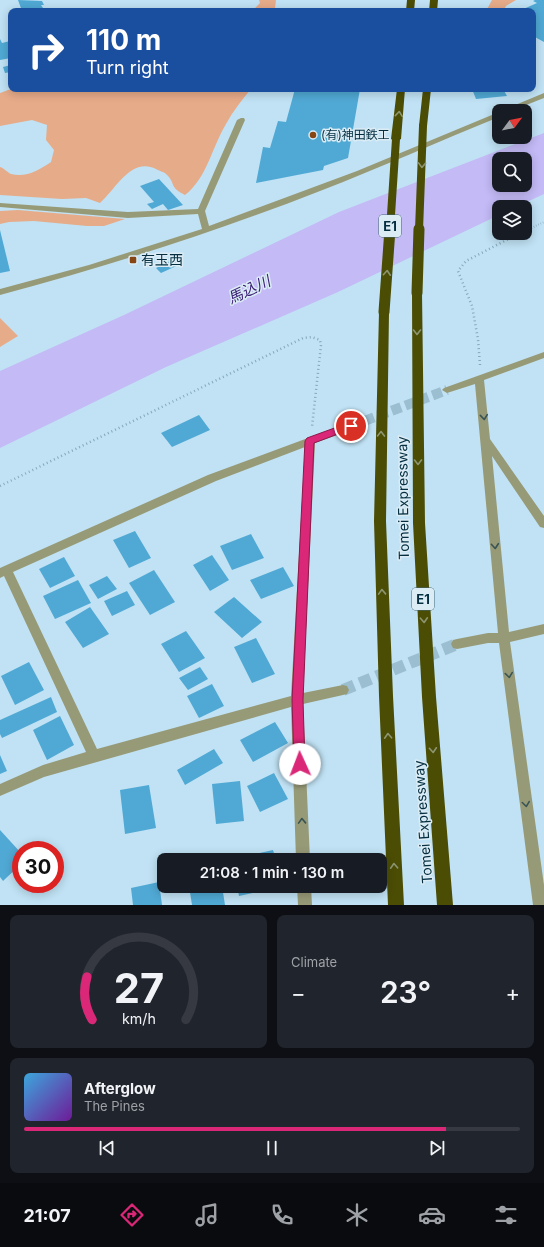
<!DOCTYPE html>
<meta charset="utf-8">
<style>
body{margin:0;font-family:Inter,"Noto Sans JP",sans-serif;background:#20242c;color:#f1f3f6;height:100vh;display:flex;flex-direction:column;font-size:15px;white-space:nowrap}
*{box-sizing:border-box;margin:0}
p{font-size:13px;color:#9ea1a6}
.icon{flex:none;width:22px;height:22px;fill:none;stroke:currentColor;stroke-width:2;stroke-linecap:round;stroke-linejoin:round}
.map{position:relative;height:905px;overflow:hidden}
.details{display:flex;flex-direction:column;gap:10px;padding:10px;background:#0d0f14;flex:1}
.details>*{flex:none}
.banner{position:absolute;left:8px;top:8px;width:528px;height:84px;border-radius:8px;box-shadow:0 2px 10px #0003;background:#1a4fa0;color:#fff;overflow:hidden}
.needle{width:26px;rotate:58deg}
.controls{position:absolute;left:492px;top:104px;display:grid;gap:8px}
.controls a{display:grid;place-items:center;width:40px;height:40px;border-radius:8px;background:#171b24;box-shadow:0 2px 10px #0003;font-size:20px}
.speed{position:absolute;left:12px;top:841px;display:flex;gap:8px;font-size:20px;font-weight:700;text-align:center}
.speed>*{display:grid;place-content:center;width:52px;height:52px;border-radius:50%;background:#171b24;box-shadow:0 2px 10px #0003;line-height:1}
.speed .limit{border:6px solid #d22;background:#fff;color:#111}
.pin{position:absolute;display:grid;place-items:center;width:34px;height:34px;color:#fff;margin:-17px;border:2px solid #fff;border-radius:50%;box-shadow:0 1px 4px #0007}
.me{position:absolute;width:44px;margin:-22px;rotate:358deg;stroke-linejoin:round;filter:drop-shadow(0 0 3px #0008)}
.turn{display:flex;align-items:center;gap:14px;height:84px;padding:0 12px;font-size:18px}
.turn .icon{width:52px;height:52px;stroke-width:2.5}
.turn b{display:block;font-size:28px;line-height:34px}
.big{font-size:30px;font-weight:600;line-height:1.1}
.details .widget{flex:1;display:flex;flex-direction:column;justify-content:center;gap:6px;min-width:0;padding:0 14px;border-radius:8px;background:#20242c}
.details .dial{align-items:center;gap:0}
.dial svg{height:104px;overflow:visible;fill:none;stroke:#363941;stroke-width:7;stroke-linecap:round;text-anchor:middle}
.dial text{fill:#f1f3f6;stroke:none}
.song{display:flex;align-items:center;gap:12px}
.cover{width:48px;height:48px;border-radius:6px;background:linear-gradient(135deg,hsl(200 70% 55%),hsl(280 70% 35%))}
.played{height:4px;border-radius:2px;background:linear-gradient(90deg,#db2777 85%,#363941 85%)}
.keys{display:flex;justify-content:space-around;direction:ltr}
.heat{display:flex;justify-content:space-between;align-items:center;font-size:22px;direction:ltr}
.details .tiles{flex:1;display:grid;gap:10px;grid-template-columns:1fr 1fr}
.widget:last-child{grid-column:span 2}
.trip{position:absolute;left:157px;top:853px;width:230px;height:40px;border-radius:8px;background:#171b24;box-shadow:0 2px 10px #0003;font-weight:600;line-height:40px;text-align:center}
.dock{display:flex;height:64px;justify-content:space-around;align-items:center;background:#090b0e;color:#9ea1a6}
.dock .icon{width:28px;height:28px}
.dock .active{color:#db2777}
.dock b{font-size:18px;color:#f1f3f6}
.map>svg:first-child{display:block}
.green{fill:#e6ab89}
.water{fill:#c3baf6;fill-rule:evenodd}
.building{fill:#50a9d4}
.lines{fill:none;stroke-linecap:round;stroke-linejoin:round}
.minor-tunnel-far1{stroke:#9bbed0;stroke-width:10;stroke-dasharray:10 4.5;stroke-linecap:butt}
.minor-tunnel{stroke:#9bbed0;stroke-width:12;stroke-dasharray:12 6;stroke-linecap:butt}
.path-far1{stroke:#84a8ba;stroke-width:2;stroke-dasharray:0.5 2;stroke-linecap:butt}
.path{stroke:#84a8ba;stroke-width:2.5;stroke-dasharray:1 3;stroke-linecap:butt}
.minor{fill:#979a77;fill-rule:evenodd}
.highway{fill:#4b4d05;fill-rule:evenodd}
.highway-bridge-far1{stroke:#4b4d05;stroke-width:8}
.highway-bridge{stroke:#4b4d05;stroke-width:11}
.oneway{stroke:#8c9571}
.oneway2{stroke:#385454}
.route{fill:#db2777;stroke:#8e194d}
.poi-dot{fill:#874514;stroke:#dbecf5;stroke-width:1.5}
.labels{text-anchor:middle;stroke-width:3;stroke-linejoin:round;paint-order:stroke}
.far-poi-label{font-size:12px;fill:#052f41;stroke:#dbecf5;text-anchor:start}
.shield{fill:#dbecf5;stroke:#456877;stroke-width:1}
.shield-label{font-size:13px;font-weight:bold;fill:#052f41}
.poi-label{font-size:14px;fill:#052f41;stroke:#dbecf5;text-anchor:start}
.street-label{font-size:14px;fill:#052f41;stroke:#dbecf5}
.water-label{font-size:15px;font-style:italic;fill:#3c2176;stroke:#dbecf5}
</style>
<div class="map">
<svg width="544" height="905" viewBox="0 0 544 905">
<rect width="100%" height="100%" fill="#c0e2f4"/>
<path class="green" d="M259,0H276L275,8L271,11H252L260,3Z
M492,0H516L506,6L503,11H486Z
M11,89H251C242,100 233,111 226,124C212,147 207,178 185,195C169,187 176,184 167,175C165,172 159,171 156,169C131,157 116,189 100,203L86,198L62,199L0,195V167C4,168 7,172 11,174C26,178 39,170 51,162L54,150L46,140L47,125L32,120L0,126V93Z
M18,210L125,219L104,226H87L34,221L9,222L0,224V211Z
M0,318L18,336L0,347Z"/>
<path class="water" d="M544,133V194L516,207H499V215L338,292L166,367L0,448V371L124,315L339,212ZM499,159H525V185H499Z"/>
<path class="building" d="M18,0L42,1L44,5H41L45,11H22Z
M535,0H544V42L533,36V11H519L537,3L533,1Z
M0,39L2,43L10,41L11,58L0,60Z
M11,65V72L5,73L3,67Z
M295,89H360L348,158L324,166L323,170L256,183L263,147L270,148L278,121L286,122Z
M472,89H503L507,96L476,99Z
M159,179L183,205L168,210L163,204L152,209L147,204L154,202L140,186Z
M0,230L10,271L0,273Z
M177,258L183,263L161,273L156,268Z
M199,415L210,430L172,447L161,433Z
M135,531L151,558L129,568L113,540Z
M251,534L264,558L232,570L220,546Z
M212,555L229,580L210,591L193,565Z
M64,557L75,576L50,588L39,569Z
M283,567L294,586L261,599L250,580Z
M154,570L175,602L150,615L129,583Z
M107,576L117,589L98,599L89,585Z
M78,580L91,603L55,619L43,596Z
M127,591L135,605L112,616L104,601Z
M234,597L262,622L242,638L214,612Z
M90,607L109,634L83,648L65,622Z
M186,631L205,658L179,672L161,644Z
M256,638L275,674L252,683L234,647Z
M29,662L44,690L15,705L1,676Z
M200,667L208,679L188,690L179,678Z
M212,684L224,706L199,718L187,696Z
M51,697L57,712L2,738L0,734V720Z
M60,716L74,745L47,760L33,730Z
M275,722L288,743L253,762L240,740Z
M214,749L223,763L185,785L177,770Z
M0,755L7,771L0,774Z
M274,773L288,799L260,812L247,786Z
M240,781L244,821L216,824L212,784Z
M149,785L156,828L125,834L120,790Z
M0,830L21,853V864L3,881L0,877Z
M273,850L276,860H233V859Z
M159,882L162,905H133L131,888Z
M189,886H222L225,905H192Z
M237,886H280V887L239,896Z"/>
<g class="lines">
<path class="minor-tunnel-far1" d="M351,426L447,390"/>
<path class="minor-tunnel" d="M343,690L457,644"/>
<path class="path-far1" d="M527,230L544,222"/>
<path class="path" d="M525,231L529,229
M480,365L478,339L472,306L458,271L466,261L520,233
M0,486L303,338L312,337L320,340L321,345L312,427"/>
<path class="minor" d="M544,93V98L511,111H501Z
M499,112V117C439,141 380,168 320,191C215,232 109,266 0,295V289L89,265L202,229L198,214L128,218L0,207V203L128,212L198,209L237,120L241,118H244L245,120L205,211L209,226L357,171Z
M544,352V358L484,380L490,439L544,516V528L540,527L492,456L509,632L544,624V634L510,642L544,885V905H533L499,643H488L457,649L453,648L451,644L453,640L457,639L488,633H498L475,384L447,393L442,390L444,388Z
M351,422L354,423L356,426L354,429L315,443L303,693L343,685L347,686L349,690L347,694L343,695L303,704L310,860H296L291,707L44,777L0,796V784L43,765L86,752L4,576L0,578V568L208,475ZM305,447L291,696L97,749L13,572L216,481Z
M297,886H311L312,905H298Z"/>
<path class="highway" d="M407,0H415L414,11H406Z
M430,0H438L437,11H429Z
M397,89H405L401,139L396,142L391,139Z
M423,89H431L427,126L423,129L419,126Z
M417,289L421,291L422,293L425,523L436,697L453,905H437L422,697L413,523L412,293L413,291Z
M384,308L388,309L389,312L386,521L393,696L404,905H388L379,696L374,521L379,312L380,309Z"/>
<path class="highway-bridge-far1" d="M390,230L396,139
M419,230L423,126"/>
<path class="highway-bridge" d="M417,293L419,229
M384,312L390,229"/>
</g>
<defs><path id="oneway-chevron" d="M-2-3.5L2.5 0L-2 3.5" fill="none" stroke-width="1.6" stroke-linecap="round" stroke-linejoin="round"/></defs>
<g class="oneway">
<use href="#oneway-chevron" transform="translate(399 114) rotate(-84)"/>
<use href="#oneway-chevron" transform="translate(422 165) rotate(92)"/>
<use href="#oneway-chevron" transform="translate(387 273) rotate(-86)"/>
<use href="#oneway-chevron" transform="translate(417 332) rotate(90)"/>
<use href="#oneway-chevron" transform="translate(381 434) rotate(-89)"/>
<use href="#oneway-chevron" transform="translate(418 462) rotate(90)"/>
<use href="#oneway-chevron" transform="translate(382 592) rotate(-92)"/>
<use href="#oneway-chevron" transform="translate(424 620) rotate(87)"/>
<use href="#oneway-chevron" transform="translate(388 736) rotate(-93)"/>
<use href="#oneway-chevron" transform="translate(433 750) rotate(86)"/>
<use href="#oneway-chevron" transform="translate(394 866) rotate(-93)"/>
</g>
<g class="oneway2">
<use href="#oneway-chevron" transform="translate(484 417) rotate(84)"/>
<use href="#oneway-chevron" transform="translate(495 546) rotate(85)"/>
<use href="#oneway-chevron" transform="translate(509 675) rotate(82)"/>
<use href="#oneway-chevron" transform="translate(526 804) rotate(82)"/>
<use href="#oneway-chevron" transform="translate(302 821) rotate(-92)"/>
</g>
<path class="route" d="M351,422L354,423L356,426L354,428L314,443L303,700L305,764L304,768L300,770L296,768L294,764L292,700L305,441L307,438Z"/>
<g class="poi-dot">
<circle cx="313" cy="135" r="4"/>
<rect x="129" y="256" width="8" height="8" rx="2"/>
</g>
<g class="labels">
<g class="far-poi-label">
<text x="321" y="139">(有)神田鉄工</text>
</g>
<g class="shield">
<rect x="379" y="215" width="22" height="22" rx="3"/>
<rect x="412" y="588" width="22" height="22" rx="3"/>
</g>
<g class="shield-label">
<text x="390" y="231">E1</text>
<text x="423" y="604">E1</text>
</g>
<g class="poi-label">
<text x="141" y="265">有玉西</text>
</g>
<g class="street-label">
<text transform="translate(403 498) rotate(-91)" y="5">Tomei Expressway</text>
<text transform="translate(423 822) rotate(-94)" y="5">Tomei Expressway</text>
</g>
<g class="water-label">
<text transform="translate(249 290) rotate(-25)" y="5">馬込川</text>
</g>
</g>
</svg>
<div class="controls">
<a><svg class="needle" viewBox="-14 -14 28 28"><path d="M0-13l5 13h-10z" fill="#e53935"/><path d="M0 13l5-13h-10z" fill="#9ea1a6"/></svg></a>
<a><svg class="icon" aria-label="search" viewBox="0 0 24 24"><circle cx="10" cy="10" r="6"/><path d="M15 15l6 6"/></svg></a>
<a><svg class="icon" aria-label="layers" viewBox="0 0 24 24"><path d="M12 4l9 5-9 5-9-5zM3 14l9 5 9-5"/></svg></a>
</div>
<div class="speed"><div class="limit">30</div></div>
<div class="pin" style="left:351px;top:426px;background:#d93025"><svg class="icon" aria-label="arrive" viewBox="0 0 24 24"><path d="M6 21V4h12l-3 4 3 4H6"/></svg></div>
<svg class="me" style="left:300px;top:764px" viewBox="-20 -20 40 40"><circle r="19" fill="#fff"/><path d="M0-13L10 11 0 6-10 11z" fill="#db2777"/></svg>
<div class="trip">21:08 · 1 min · 130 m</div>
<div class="banner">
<div class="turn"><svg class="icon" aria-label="right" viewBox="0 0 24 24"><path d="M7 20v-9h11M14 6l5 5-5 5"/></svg><div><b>110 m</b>Turn right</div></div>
</div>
</div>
<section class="details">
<div class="tiles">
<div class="widget dial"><svg viewBox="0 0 100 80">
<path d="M14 69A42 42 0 1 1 86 69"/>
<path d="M14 69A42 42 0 0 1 10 36" stroke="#db2777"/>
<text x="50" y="56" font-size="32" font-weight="700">27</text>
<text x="50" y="72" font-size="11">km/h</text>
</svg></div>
<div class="widget"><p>Climate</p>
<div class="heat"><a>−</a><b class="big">23°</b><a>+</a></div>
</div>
<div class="widget">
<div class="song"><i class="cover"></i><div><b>Afterglow</b><p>The Pines</p></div></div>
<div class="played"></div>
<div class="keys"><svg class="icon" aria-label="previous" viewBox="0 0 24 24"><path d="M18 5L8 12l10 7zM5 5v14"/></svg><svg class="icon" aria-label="pause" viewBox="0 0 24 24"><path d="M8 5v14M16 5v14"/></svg><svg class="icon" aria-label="next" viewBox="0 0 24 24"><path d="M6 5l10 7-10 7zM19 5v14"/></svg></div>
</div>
</div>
</section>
<nav class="dock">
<b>21:07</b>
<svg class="icon active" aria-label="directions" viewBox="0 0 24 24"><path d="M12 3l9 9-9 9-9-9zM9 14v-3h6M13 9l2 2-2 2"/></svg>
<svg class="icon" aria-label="music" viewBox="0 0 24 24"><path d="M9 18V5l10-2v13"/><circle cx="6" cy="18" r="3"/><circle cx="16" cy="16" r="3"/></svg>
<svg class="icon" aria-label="phone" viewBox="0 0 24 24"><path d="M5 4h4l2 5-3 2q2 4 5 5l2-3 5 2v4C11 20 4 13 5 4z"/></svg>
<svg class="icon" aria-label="climate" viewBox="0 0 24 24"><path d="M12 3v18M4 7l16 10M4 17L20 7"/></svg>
<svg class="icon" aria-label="car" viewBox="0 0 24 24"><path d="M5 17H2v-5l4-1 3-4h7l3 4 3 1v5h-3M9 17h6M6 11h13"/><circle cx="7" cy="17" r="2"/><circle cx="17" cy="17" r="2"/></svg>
<svg class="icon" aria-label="filters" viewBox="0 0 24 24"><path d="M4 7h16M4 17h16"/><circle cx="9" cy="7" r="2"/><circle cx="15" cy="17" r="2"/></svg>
</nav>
